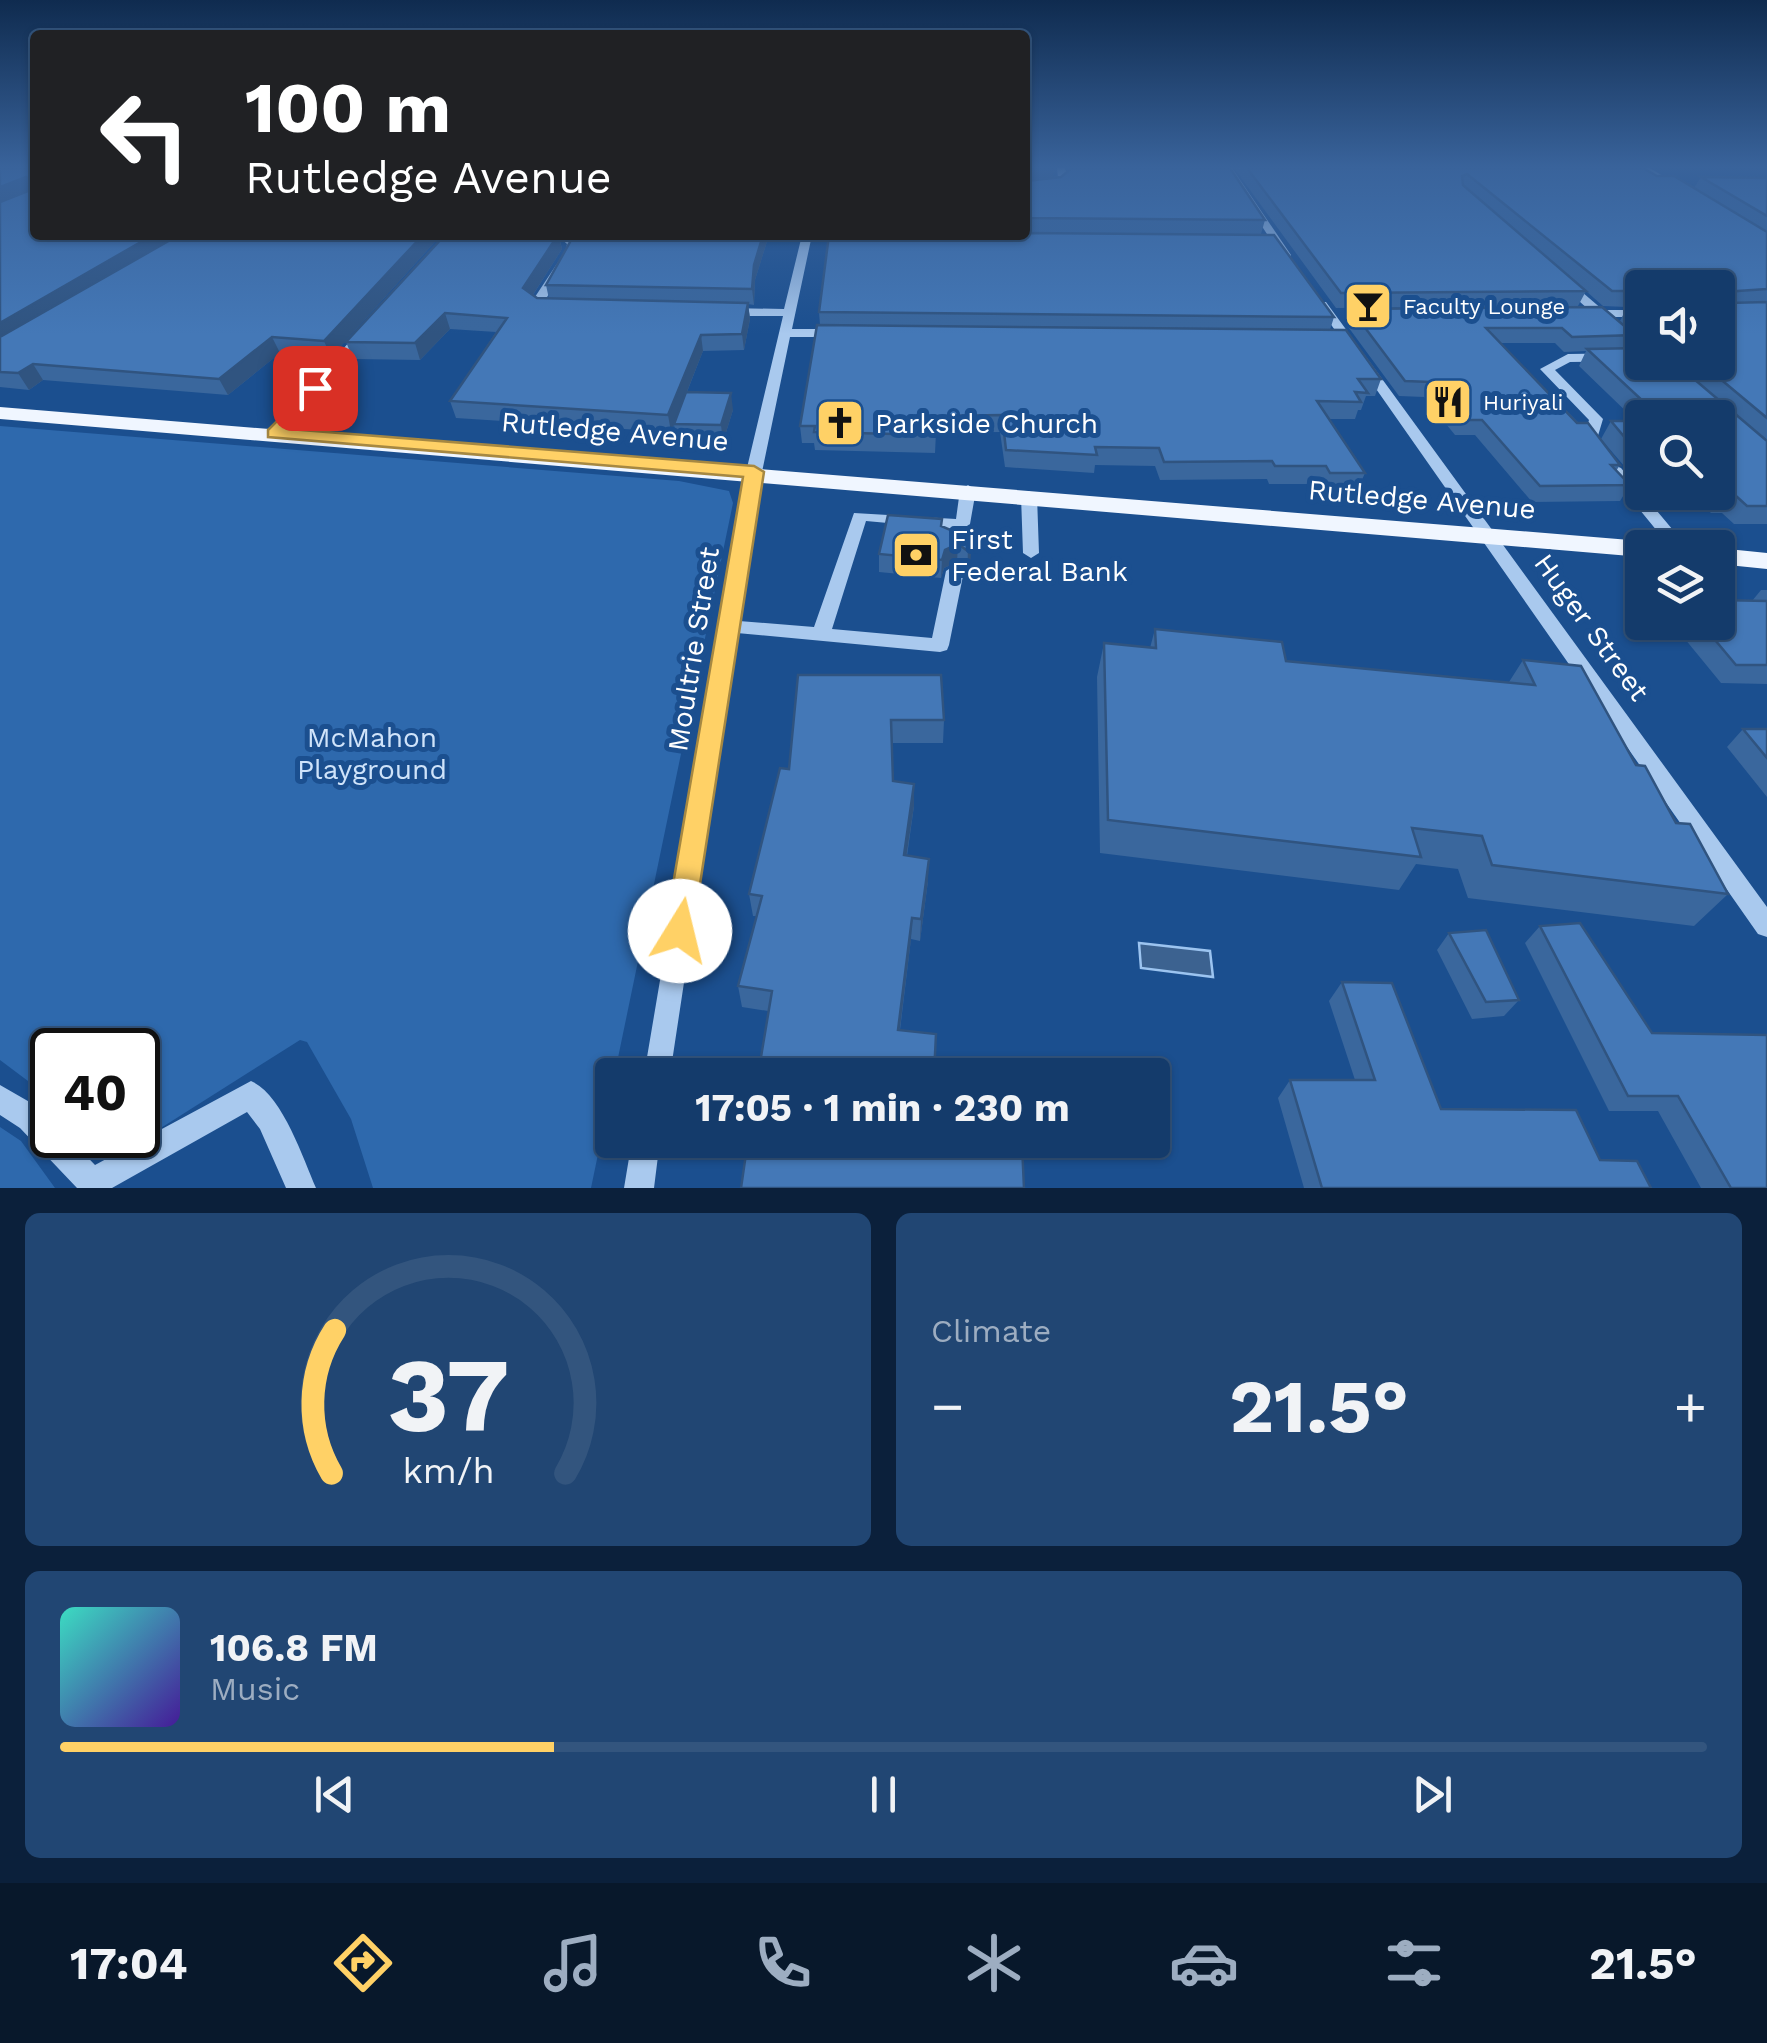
<!DOCTYPE html>
<meta charset="utf-8">
<style>
body{margin:0;font-family:"Work Sans",sans-serif;background:#214673;color:#f1f3f6;height:100vh;display:flex;flex-direction:column;font-size:38px;white-space:nowrap}
*{box-sizing:border-box;margin:0}
p{font-size:32px;color:#9dadc1}
.icon{flex:none;width:55px;height:55px;fill:none;stroke:currentColor;stroke-width:2;stroke-linecap:round;stroke-linejoin:round}
.map{position:relative;height:1188px;overflow:hidden}
.details{display:flex;flex-direction:column;gap:25px;padding:25px;background:#0b203b;flex:1}
.details>*{flex:none}
.guide{position:absolute;left:30px;top:30px;width:1000px;height:210px;border-radius:10px;box-shadow:0 2px 8px #0004,0 0 0 2px #33557e;background:#202124;color:#fff;overflow:hidden}
.tools{position:absolute;left:1625px;top:270px;display:grid;gap:20px}
.tools a{display:grid;place-items:center;width:110px;height:110px;border-radius:10px;background:#143b6b;box-shadow:0 2px 8px #0004,0 0 0 2px #33557e;font-size:50px}
.speed{position:absolute;left:30px;top:1028px;display:flex;gap:20px;font-size:50px;font-weight:700;text-align:center}
.speed>*{display:grid;place-content:center;width:130px;height:130px;border-radius:50%;background:#143b6b;box-shadow:0 2px 8px #0004,0 0 0 2px #33557e;line-height:1}
.speed .limit{border:5px solid #111;border-radius:15px;background:#fff;color:#111}
.pin{position:absolute;display:grid;place-items:center;width:85px;height:85px;color:#fff;margin:-42px;border-radius:20px;box-shadow:0 5px 15px #0006}
.me{position:absolute;width:110px;margin:-55px;rotate:9deg;stroke-linejoin:round;filter:drop-shadow(0 0 8px #0008)}
.turn{display:flex;align-items:center;gap:35px;height:210px;padding:0 50px;font-size:45px}
.turn .icon{width:130px;height:130px;stroke-width:2.5}
.turn b{display:block;font-size:70px;line-height:85px}
.big{font-size:75px;font-weight:700;line-height:1.1}
.details .tile{flex:1;display:flex;flex-direction:column;justify-content:center;gap:15px;min-width:0;padding:0 35px;border-radius:15px;background:#214673}
.details .dial{align-items:center;gap:0}
.dial svg{height:260px;overflow:visible;fill:none;stroke:#33557e;stroke-width:7;stroke-linecap:round;text-anchor:middle}
.dial text{fill:#f1f3f6;stroke:none}
.song{display:flex;align-items:center;gap:30px}
.cover{width:120px;height:120px;border-radius:15px;background:linear-gradient(135deg,hsl(170 70% 55%),hsl(260 70% 35%))}
.played{height:10px;border-radius:5px;background:linear-gradient(90deg,#ffd166 30%,#33557e 30%)}
.keys{display:flex;justify-content:space-around;direction:ltr}
.heat{display:flex;justify-content:space-between;align-items:center;font-size:55px;direction:ltr}
.details .tiles{flex:1;display:grid;gap:25px;grid-template-columns:1fr 1fr}
.tile:last-child{grid-column:span 2}
.trip{position:absolute;left:595px;top:1058px;width:575px;height:100px;border-radius:10px;background:#143b6b;box-shadow:0 2px 8px #0004,0 0 0 2px #33557e;font-weight:700;line-height:100px;text-align:center}
.tab-bar{display:flex;height:160px;justify-content:space-around;align-items:center;background:#08182b;color:#9dadc1}
.tab-bar .icon{width:70px;height:70px}
.tab-bar .current{color:#ffd166}
.tab-bar b{font-size:45px;color:#f1f3f6}
.map>svg:first-child{display:block}
.green{fill:#2e69ad}
.water{fill:#3c6290;stroke:#9cc4f0;stroke-width:2.5}
.lines{fill:none;stroke-linecap:round;stroke-linejoin:round}
.minor{fill:#a9c9ee;fill-rule:evenodd}
.major{fill:#f0f6ff;fill-rule:evenodd}
.wall{fill:#3a679d}
.shaded-wall{fill:#305480}
.building{fill:#4478b7;stroke:#305480;stroke-width:2.5}
.route{fill:#ffd166;stroke:#a68842;stroke-width:2.5}
.labels{text-anchor:middle;stroke-width:10;stroke-linejoin:round;paint-order:stroke}
.far-poi-label{font-size:22px;fill:#fff;stroke:#1b4f8f;text-anchor:start}
.poi-label{font-size:28px;fill:#fff;stroke:#1b4f8f;text-anchor:start}
.street-label{font-size:28px;fill:#fff;stroke:#1b4f8f}
.park-label{font-size:28px;fill:#cfe3fa;stroke:#1b4f8f}
</style>
<div class="map">
<svg width="1767" height="1188" viewBox="0 0 1767 1188">
<rect width="100%" height="100%" fill="#1b4f8f"/>
<path class="green" d="M0,426L679,481L729,491L733,503L591,1188H373L351,1119L307,1042L300,1040L145,1138L108,1141L101,1135H138V1050H52V1099L0,1060Z
M0,1127L21,1141L55,1188H0Z"/>
<path class="water" d="M1139,943L1210,951L1213,977L1141,968Z"/>
<g class="lines">
<path class="minor" d="M1057,168H1065L1068,179L1059,187L1025,191V185L1053,182L1058,178Z
M1224,168H1232L1291,255L1290,257H1282Z
M1639,168H1650L1682,188L1674,190Z
M557,235H568L577,243L576,250L544,302L556,306V312H548L531,303L566,250L567,244Z
M802,235H812L792,329H840L846,333L840,337H790L762,472L739,621L814,627L854,513L956,519L960,490L968,485L976,490L967,541H955L954,529L866,521L832,629L932,638L946,571L955,565L964,571L949,645L947,650L940,652L737,633L670,1075H644L746,472L783,316H728L722,312L728,308L784,309Z
M1560,280H1568L1603,310H1642V317H1611L1642,345V361L1570,362L1555,370L1603,419L1597,439L1602,448L1595,452L1590,451L1583,439L1589,420L1540,369L1568,354L1637,353L1597,317H1584V311L1589,310L1560,284Z
M1318,302H1326L1767,907V937L1758,934L1318,306Z
M361,329L371,332L280,436H270V430Z
M1616,466L1621,468L1688,548H1671L1608,471Z
M1029,491L1037,496L1039,553L1031,558L1023,553L1021,496Z
M251,1081C282,1094 303,1158 316,1188H286L260,1129L247,1112L112,1188H77L20,1128L0,1115V1085L40,1108L52,1121V1135H66L95,1165Z
M632,1140H660L654,1188H624Z"/>
<path class="major" d="M0,407L1642,541L1653,548H1642V557L0,419Z
M1718,548L1767,553V569L1718,564Z"/>
</g>
<path class="wall" d="M0,168H35V235H441L331,357L280,353L228,395L43,380L29,390L0,387Z
M1025,168L1052,178L1061,177L1068,171V168H1230L1265,220L1261,234L1025,233Z
M1234,168H1643L1657,176L1694,188L1701,177L1767,178V524H1734L1722,513H1711L1690,492H1718V418H1642V481H1637L1601,439L1611,421H1636L1579,366L1586,351L1564,352L1555,343H1500L1620,465L1616,471L1630,485L1620,501L1532,502L1475,435H1455L1424,397L1399,396L1346,324L1351,309L1635,335L1628,348L1642,362H1718V288H1642V340L1620,321L1627,307L1603,306L1586,291L1578,306L1336,308Z
M445,235H559L562,249L533,295L537,298L549,299L546,285L573,235H769L755,280L754,305L748,304L750,319L744,350L703,351L687,392L733,410L723,442L677,440L674,425L671,432L456,418L450,401L496,332L450,329L420,360L353,359L346,342Z
M819,312L1334,317L1330,330L1381,379L1375,396H1366L1361,410H1358L1355,419H1329L1365,473L1357,491H1324L1320,484H1269L1267,479L1160,480L1155,466L1095,465L1094,473L1005,467L1000,432L936,433L935,453L815,450L814,443H802L800,426L820,325Z
M942,527L955,532L972,529L968,580L967,570L957,562L944,568L941,578L879,572V554Z
M1761,590H1767V684L1721,683L1671,622H1718L1752,601Z
M1155,629L1286,661L1509,682L1523,660L1636,765L1728,894L1694,926L1468,898L1458,869L1416,864L1399,890L1100,853L1097,677L1104,643L1150,648Z
M798,675L944,720L943,743H892L893,781L914,784V806L907,856L928,881L920,941L911,939L900,1030L934,1075L768,1011L742,1007L738,986L757,916H753L749,894L789,769Z
M1743,729H1767V797L1727,747Z
M1540,926L1652,1033L1767,1188H1701L1658,1111H1609L1525,943Z
M1449,933L1519,1000L1504,1016L1472,1019L1437,950Z
M1342,982L1441,1109L1600,1160L1651,1188H1304L1278,1098L1290,1080H1355L1329,1001Z"/>
<path class="shaded-wall" d="M1026,168H1056L1052,178L1025,181Z
M26,177L34,191L0,205V187Z
M153,235H185L0,346V323Z
M423,235H441L331,357L324,341Z
M558,235L562,249L527,304L523,288Z
M763,235H769L755,280L754,305L752,289L754,265Z
M748,303L750,319L744,350L742,334Z
M445,313L450,329L420,360L415,343Z
M701,335L703,351L671,432L668,415Z
M272,337L280,353L228,395L219,379Z
M33,364L43,380L29,390L18,373Z
M731,393L733,410L723,442L721,425Z
M958,544L957,562L944,568L941,578L942,560L945,550Z
M914,784V806L903,878L904,855Z
M929,859L928,881L920,941L921,919Z
M912,918L911,939L897,1050L898,1030Z"/>
<path class="building" d="M0,168H35V235H153L0,323V202L28,191L31,180L26,177L0,187Z
M1072,168H1230L1265,220L1025,218V180L1027,181L1061,177Z
M1247,168H1643L1657,176H1674L1767,232V289L1724,292L1728,303L1767,302V418L1700,362H1718V288H1642V291H1612L1467,174L1462,176L1463,185L1586,291L1341,293Z
M1701,177L1767,178V216Z
M1025,233L1274,235L1334,317L819,312L829,235H1025Z
M179,235H423L324,341L272,337L219,379L33,364L18,373L0,372V337Z
M445,235H558L523,288L537,298L748,303L742,334L701,335L668,415L450,401L507,318L445,313L415,343L346,342Z
M574,235H763L754,265L752,289L546,285Z
M1642,304V317L1628,305Z
M1602,307L1635,335L1572,337L1562,328H1486L1577,423H1588L1620,465H1611L1630,485L1540,486L1482,420H1462L1431,382L1405,381L1351,309Z
M817,325L1346,330L1381,379H1358L1368,393L1355,392L1361,402L1317,401L1365,473H1330L1326,466H1275L1272,461L1164,462L1159,448L1095,447L1097,455L1006,450L1002,415L935,416L936,435L814,432L815,426H800Z
M1642,348V362H1674L1767,441V506H1747L1735,495H1724L1718,490V418H1661L1587,349Z
M686,392L731,393L721,425L674,424Z
M1611,421H1642V458Z
M888,515L942,519L941,526L955,532L972,529L969,563V552L958,544L945,550L942,560L879,554Z
M1718,600L1767,601V665H1736L1700,622H1718Z
M1155,629L1282,642L1286,661L1535,685L1523,660L1581,666L1636,765L1645,766L1676,823L1690,824L1728,894L1492,865L1482,836L1412,828L1421,857L1108,820L1104,643L1156,648Z
M798,675H941L944,720H891L893,781L914,784L904,855L929,859L921,919L912,918L898,1030L936,1034L934,1075H758L772,991L738,986L762,896L749,894L780,768L789,769Z
M1743,729H1767V758Z
M1580,923L1652,1033L1767,1035V1188H1731L1678,1096H1628L1540,926Z
M1486,930L1519,1000L1486,1002L1449,933Z
M1342,982L1392,983L1441,1109L1576,1110L1600,1160L1637,1161L1651,1188H1322L1290,1080H1375Z
M748,1140H964L1022,1145L1024,1188H741Z"/>
<linearGradient id="sky" x2="0" y2="1"><stop stop-color="#0f2b4f"/><stop offset="0.5" stop-color="#39639b"/><stop offset="1" stop-color="#39639b" stop-opacity="0"/></linearGradient>
<rect width="1767" height="334" fill="url(#sky)"/>
<path class="route" d="M315,383L323,388L288,429L754,466L764,472L691,942L680,946L669,942L665,931L743,477L268,437V430Z"/>
<defs>
<g id="bar-square" transform="scale(2.5)"><rect x="-9" y="-9" width="18" height="18" rx="4" fill="#ffd166" stroke="#1b4f8f"/><path d="M-6-5H6L.8 .8V4.5H3.5V6h-7V4.5H-.8V.8Z" fill="#111"/></g>
<g id="restaurant-square" transform="scale(2.5)"><rect x="-9" y="-9" width="18" height="18" rx="4" fill="#ffd166" stroke="#1b4f8f"/><path d="M-5-6h1v4h1v-4h1v4h1v-4h1v5L-1.5 .5V6h-2V.5L-5-1ZM5-6V6H3V1.5H1.5Q1.5-4 5-6Z" fill="#111"/></g>
<g id="church-square" transform="scale(2.5)"><rect x="-9" y="-9" width="18" height="18" rx="4" fill="#ffd166" stroke="#1b4f8f"/><path d="M-1.2-6h2.4v3.5h3.3v2.4h-3.3V6h-2.4V-.1h-3.3v-2.4h3.3Z" fill="#111"/></g>
<g id="bank-square" transform="scale(2.5)"><rect x="-9" y="-9" width="18" height="18" rx="4" fill="#ffd166" stroke="#1b4f8f"/><path d="M-6-4H6V4H-6ZM0-2.3a2.3 2.3 0 1 0 0 4.6a2.3 2.3 0 1 0 0-4.6Z" fill="#111"/></g>
</defs>
<g fill-rule="evenodd">
<use href="#bar-square" x="1368" y="306"/>
<use href="#restaurant-square" x="1448" y="402"/>
<use href="#church-square" x="840" y="423"/>
<use href="#bank-square" x="916" y="555"/>
</g>
<g class="labels">
<g class="far-poi-label">
<text x="1403" y="314">Faculty Lounge</text>
<text x="1483" y="410">Huriyali</text>
</g>
<g class="poi-label">
<text x="875" y="433">Parkside Church</text>
<text x="951" y="549">First<tspan x="951" dy="32">Federal Bank</tspan></text>
</g>
<g class="street-label">
<text transform="translate(615 431) rotate(5)" y="10">Rutledge Avenue</text>
<text transform="translate(1422 499) rotate(5)" y="10">Rutledge Avenue</text>
<text transform="translate(1592 627) rotate(54)" y="10">Huger Street</text>
<text transform="translate(693 649) rotate(-81)" y="10">Moultrie Street</text>
</g>
<g class="park-label">
<text x="372" y="747">McMahon<tspan x="372" dy="32">Playground</tspan></text>
</g>
</g>
</svg>
<div class="tools">
<a><svg class="icon" aria-label="sound" viewBox="0 0 24 24"><path d="M4 9h4l5-4v14l-5-4H4zM17 9q2 3 0 6"/></svg></a>
<a><svg class="icon" aria-label="search" viewBox="0 0 24 24"><circle cx="10" cy="10" r="6"/><path d="M15 15l6 6"/></svg></a>
<a><svg class="icon" aria-label="layers" viewBox="0 0 24 24"><path d="M12 4l9 5-9 5-9-5zM3 14l9 5 9-5"/></svg></a>
</div>
<div class="speed"><div class="limit">40</div></div>
<div class="pin" style="left:315px;top:388px;background:#d93025"><svg class="icon" aria-label="arrive" viewBox="0 0 24 24"><path d="M6 21V4h12l-3 4 3 4H6"/></svg></div>
<svg class="me" style="left:680px;top:931px" viewBox="-20 -20 40 40"><circle r="19" fill="#fff"/><path d="M0-13L10 11 0 6-10 11z" fill="#ffd166"/></svg>
<div class="trip">17:05 · 1 min · 230 m</div>
<div class="guide">
<div class="turn"><svg class="icon" aria-label="left" viewBox="0 0 24 24"><path d="M17 20v-9H6M10 6l-5 5 5 5"/></svg><div><b>100 m</b>Rutledge Avenue</div></div>
</div>
</div>
<section class="details">
<div class="tiles">
<div class="tile dial"><svg viewBox="0 0 100 80">
<path d="M14 69A42 42 0 1 1 86 69"/>
<path d="M14 69A42 42 0 0 1 15 25" stroke="#ffd166"/>
<text x="50" y="56" font-size="32" font-weight="700">37</text>
<text x="50" y="72" font-size="11">km/h</text>
</svg></div>
<div class="tile"><p>Climate</p>
<div class="heat"><a>−</a><b class="big">21.5°</b><a>+</a></div>
</div>
<div class="tile">
<div class="song"><i class="cover"></i><div><b>106.8 FM</b><p>Music</p></div></div>
<div class="played"></div>
<div class="keys"><svg class="icon" aria-label="previous" viewBox="0 0 24 24"><path d="M18 5L8 12l10 7zM5 5v14"/></svg><svg class="icon" aria-label="pause" viewBox="0 0 24 24"><path d="M8 5v14M16 5v14"/></svg><svg class="icon" aria-label="next" viewBox="0 0 24 24"><path d="M6 5l10 7-10 7zM19 5v14"/></svg></div>
</div>
</div>
</section>
<nav class="tab-bar">
<b>17:04</b>
<svg class="icon current" aria-label="directions" viewBox="0 0 24 24"><path d="M12 3l9 9-9 9-9-9zM9 14v-3h6M13 9l2 2-2 2"/></svg>
<svg class="icon" aria-label="music" viewBox="0 0 24 24"><path d="M9 18V5l10-2v13"/><circle cx="6" cy="18" r="3"/><circle cx="16" cy="16" r="3"/></svg>
<svg class="icon" aria-label="phone" viewBox="0 0 24 24"><path d="M5 4h4l2 5-3 2q2 4 5 5l2-3 5 2v4C11 20 4 13 5 4z"/></svg>
<svg class="icon" aria-label="climate" viewBox="0 0 24 24"><path d="M12 3v18M4 7l16 10M4 17L20 7"/></svg>
<svg class="icon" aria-label="car" viewBox="0 0 24 24"><path d="M5 17H2v-5l4-1 3-4h7l3 4 3 1v5h-3M9 17h6M6 11h13"/><circle cx="7" cy="17" r="2"/><circle cx="17" cy="17" r="2"/></svg>
<svg class="icon" aria-label="filters" viewBox="0 0 24 24"><path d="M4 7h16M4 17h16"/><circle cx="9" cy="7" r="2"/><circle cx="15" cy="17" r="2"/></svg>
<b>21.5°</b>
</nav>
